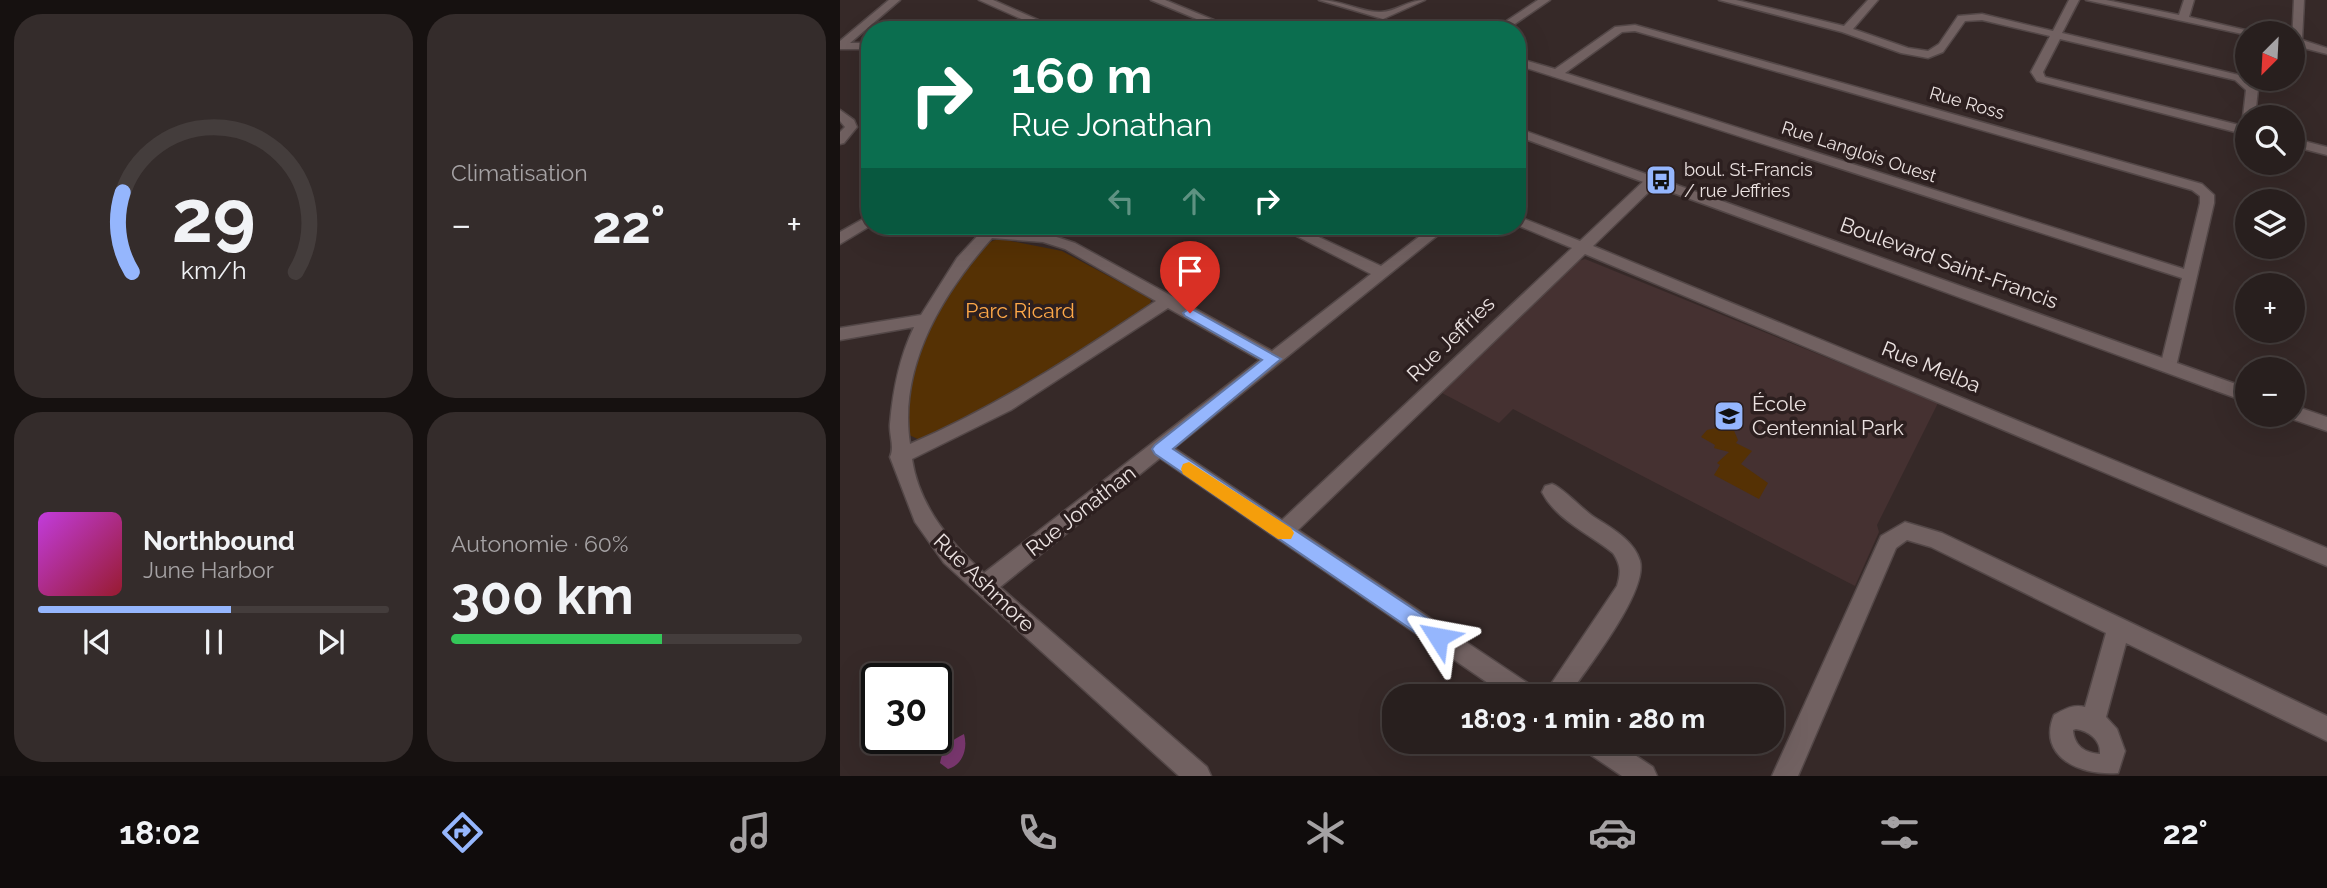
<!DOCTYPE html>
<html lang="fr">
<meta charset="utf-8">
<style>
body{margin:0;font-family:Raleway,sans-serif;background:#342c2b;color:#f1f3f6;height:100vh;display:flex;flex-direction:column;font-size:26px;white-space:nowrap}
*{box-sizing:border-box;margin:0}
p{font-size:23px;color:#a5a2a4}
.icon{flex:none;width:38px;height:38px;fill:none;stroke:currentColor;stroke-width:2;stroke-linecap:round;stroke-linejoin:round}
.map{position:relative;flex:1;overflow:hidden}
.drawer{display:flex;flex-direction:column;gap:14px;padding:14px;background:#161110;width:840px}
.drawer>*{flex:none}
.guide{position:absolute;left:21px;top:21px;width:665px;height:214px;border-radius:28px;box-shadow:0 7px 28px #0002,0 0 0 2px #443d3c;background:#0b6e4f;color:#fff;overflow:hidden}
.needle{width:46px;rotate:204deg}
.fabs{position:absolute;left:1395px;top:21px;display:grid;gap:14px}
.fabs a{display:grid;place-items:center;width:70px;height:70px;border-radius:50%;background:#281f1e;box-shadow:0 7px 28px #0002,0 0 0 2px #443d3c;font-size:35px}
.speed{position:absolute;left:21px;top:663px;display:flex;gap:14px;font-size:35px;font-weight:700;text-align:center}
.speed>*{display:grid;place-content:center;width:91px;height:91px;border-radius:50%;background:#281f1e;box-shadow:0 7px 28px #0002,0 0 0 2px #443d3c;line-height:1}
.speed .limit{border:4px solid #111;border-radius:10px;background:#fff;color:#111}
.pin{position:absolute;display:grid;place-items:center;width:60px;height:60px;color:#fff;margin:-72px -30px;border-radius:50% 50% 50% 0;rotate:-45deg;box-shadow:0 0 7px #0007}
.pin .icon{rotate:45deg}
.me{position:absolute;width:77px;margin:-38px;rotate:304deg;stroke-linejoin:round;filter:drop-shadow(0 0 5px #0008)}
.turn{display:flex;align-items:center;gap:24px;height:147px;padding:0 35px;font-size:32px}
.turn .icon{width:91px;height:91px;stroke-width:2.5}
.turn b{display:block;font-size:49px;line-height:60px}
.lanes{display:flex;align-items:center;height:66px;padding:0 35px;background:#0003;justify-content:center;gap:35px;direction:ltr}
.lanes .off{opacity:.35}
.big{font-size:52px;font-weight:700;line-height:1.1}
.drawer .card{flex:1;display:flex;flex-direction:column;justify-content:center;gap:10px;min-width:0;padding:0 24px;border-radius:28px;background:#342c2b}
.drawer .dial{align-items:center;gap:0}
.dial svg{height:182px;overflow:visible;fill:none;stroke:#443d3c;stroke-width:7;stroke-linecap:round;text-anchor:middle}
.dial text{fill:#f1f3f6;stroke:none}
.song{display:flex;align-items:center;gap:21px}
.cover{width:84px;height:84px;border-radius:10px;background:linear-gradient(135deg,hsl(290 70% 55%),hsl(350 70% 35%))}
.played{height:7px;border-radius:4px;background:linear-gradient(90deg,#95b6fd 55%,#443d3c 55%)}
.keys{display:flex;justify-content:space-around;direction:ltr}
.heat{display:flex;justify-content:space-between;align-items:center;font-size:38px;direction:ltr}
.charge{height:10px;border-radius:5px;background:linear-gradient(90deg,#34c759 60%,#443d3c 0)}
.drawer .tiles{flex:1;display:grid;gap:14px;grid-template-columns:repeat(2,1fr)}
.trip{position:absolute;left:542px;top:684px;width:402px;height:70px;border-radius:28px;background:#281f1e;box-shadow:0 7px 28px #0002,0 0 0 2px #443d3c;font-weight:700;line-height:70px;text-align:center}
.tabs{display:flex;height:112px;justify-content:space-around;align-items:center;background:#100c0c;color:#a5a2a4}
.tabs .icon{width:49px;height:49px}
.tabs .on{color:#95b6fd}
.tabs b{font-size:32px;color:#f1f3f6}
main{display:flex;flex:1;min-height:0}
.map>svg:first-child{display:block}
.built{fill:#453131}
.green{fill:#553104}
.water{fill:#7a376f}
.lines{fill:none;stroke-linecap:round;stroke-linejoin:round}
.street-casing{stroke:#534747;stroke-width:3}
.secondary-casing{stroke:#534747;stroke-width:3}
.street{fill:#716161;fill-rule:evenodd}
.secondary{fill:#716161;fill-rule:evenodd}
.route{fill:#95b6fd;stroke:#6176a4;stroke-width:2}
.slow{fill:#f59e0b}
.labels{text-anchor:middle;stroke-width:7;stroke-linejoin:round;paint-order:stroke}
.far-street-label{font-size:18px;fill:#ebe2e1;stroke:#2c1f1f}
.far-poi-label{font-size:18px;fill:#ebe2e1;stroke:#2c1f1f;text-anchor:start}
.street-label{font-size:21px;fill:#ebe2e1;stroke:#2c1f1f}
.park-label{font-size:21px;fill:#fea848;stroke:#2c1f1f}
.poi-label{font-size:21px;fill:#ebe2e1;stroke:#2c1f1f;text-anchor:start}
</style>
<main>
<section class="drawer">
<div class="tiles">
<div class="card dial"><svg viewBox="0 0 100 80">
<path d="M14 69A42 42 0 1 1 86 69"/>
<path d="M14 69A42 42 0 0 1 10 34" stroke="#95b6fd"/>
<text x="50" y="56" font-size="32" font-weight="700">29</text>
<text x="50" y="72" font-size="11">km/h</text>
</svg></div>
<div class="card"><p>Climatisation</p>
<div class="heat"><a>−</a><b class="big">22°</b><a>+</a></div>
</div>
<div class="card">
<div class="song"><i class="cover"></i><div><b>Northbound</b><p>June Harbor</p></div></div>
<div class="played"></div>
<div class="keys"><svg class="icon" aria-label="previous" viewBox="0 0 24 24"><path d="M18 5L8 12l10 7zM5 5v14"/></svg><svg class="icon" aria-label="pause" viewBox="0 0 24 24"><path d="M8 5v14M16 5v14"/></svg><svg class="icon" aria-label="next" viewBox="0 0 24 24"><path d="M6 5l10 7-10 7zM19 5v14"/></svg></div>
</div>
<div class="card"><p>Autonomie · 60%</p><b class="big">300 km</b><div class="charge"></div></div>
</div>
</section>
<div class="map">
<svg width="1487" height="776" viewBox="0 0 1487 776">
<rect width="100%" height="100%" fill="#362928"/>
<path class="built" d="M745,259L1098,403L1037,525L1039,532L1015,586L673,409L659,423L600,392L735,262Z"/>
<path class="green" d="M160,239L222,251L311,299L310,306L201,381L82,441L67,434C64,374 93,314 128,267C137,255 144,241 160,239Z
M878,414L896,420L892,426L898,440L896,443L912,451L901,464L928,483L919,499L874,475L880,465L877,463L889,452L874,448L875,445L861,437L867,430L876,428Z"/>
<path class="water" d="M124,734C128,748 123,765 108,769L100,763C102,749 111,740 124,734Z"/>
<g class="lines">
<g class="street-casing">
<path id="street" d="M49,0H60L10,43H30V49H0V41Z
M139,0H153L221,30H206Z
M479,0C501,0 523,13 541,12C555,12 568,0 585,0L543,19Z
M698,0H710L666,30H653Z
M879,0H896L1004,26L1028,0H1038L1013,29L1068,48L1088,51L1099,44L1118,16L1142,14L1213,31L1229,0H1239L1222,33L1403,76L1418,89L1415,117H1407V120L1403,117L1406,90L1395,80L1220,39L1203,72L1205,77L1407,127V135L1197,81L1191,72L1210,36L1142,20L1125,21L1103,52L1088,58L1061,53L1002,32Z
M1246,0H1266L1339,15L1344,0H1354L1349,17L1418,33L1407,35Z
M1454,0H1464L1462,40L1487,48V54L1452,45Z
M377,21L382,24C376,31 367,30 358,30Z
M795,25L1362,184L1374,195V203L1335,371H1323L1320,367L1342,278L677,65V58L715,69L775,27ZM795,31L1352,190L1360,196V203L1344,269L725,73L782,32Z
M0,110L14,120L17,127L4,143L0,144V132L5,127L0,121Z
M1452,138L1487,147V155L1452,146Z
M812,177L819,181L817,184L753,246L1487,548V566L745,254L458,530L695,688L699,696H667L320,458L160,587L367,767L371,776H339L104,563L75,522L50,457C55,447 49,435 50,424C53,390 59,358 74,327L0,340V328L81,315L117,258L143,230L147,226H162L160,230L204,233L235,243L432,351L531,274L437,226H455L541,266L593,226H609L334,448L442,520L732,248L677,225V216L740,241L807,178ZM152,238L203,242L225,249L316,301C237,354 158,406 70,444C58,366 103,293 152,238ZM328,308L420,360L144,573C110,543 79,506 72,459L171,410Z
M30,215V226L0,244V232Z
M712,484C723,488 742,509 754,517C771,528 794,540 800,561C808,592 747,668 728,696H703L777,586C781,573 781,565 773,553C750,534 716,520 702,492L705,486Z
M1065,522L1102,533L1487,716V741L1286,643L1266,717L1277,729L1285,751L1278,773C1239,776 1197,756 1214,715C1225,709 1233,704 1245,707L1266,633L1091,547L1067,540L1056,548L958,776H932L1041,536ZM1236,729C1249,731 1261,740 1260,754C1245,753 1234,746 1233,730Z
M742,742H775L813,767L817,776H782L745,751Z"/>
</g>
<g class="secondary-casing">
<path id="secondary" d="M311,0H325L398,30H383Z
M677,128L1407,388V402L677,136Z
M1452,405L1487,417V431L1446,417L1445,415H1452Z"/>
</g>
<use href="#street" class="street"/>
<use href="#secondary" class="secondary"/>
</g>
<path class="route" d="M350,308L441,359L333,449L605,630L608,637L605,643L598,646L591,643L315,454L312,449L315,445L422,360L345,316L343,313Z"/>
<path class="slow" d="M349,462L451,528L454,533L451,539H438L343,474L341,469L343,464Z"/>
<defs>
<g id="bus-square" transform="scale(1.575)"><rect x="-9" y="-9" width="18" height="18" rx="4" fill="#95b6fd" stroke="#2c1f1f"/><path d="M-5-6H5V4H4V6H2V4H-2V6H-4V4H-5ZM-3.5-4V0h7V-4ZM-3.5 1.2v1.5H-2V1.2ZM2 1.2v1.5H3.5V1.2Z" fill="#111"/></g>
<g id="school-square" transform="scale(1.575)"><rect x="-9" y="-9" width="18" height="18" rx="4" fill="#95b6fd" stroke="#2c1f1f"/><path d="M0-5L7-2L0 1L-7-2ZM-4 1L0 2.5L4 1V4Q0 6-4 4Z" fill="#111"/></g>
</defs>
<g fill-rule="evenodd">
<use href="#bus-square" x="821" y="180"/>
<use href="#school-square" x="889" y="416"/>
</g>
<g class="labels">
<g class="far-street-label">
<text transform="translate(1127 103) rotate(16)" y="6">Rue Ross</text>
<text transform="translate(1019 152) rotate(18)" y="6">Rue Langlois Ouest</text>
</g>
<g class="far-poi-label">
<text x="844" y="176">boul. St-Francis<tspan x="844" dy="21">/ rue Jeffries</tspan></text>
</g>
<g class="street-label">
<text transform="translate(1109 263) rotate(20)" y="7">Boulevard Saint-Francis</text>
<text transform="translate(611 339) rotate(-44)" y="7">Rue Jeffries</text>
<text transform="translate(1091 367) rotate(22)" y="7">Rue Melba</text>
<text transform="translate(241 511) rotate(-38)" y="7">Rue Jonathan</text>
<text transform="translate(144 583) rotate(44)" y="7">Rue Ashmore</text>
</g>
<g class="park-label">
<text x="180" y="318">Parc Ricard</text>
</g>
<g class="poi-label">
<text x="912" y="411">École<tspan x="912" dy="24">Centennial Park</tspan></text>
</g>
</g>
</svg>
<div class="fabs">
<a><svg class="needle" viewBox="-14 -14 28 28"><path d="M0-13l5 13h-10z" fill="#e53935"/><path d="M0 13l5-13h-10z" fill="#a5a2a4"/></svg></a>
<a><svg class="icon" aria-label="search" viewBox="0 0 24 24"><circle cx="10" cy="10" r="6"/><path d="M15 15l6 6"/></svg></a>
<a><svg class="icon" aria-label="layers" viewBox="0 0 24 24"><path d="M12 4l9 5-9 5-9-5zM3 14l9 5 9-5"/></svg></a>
<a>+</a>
<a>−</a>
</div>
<div class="speed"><div class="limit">30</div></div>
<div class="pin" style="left:350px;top:313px;background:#d93025"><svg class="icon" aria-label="arrive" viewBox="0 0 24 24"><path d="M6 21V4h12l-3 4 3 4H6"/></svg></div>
<svg class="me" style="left:598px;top:637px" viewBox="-20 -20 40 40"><path d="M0-17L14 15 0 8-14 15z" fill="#95b6fd" stroke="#fff" stroke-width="4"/></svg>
<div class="trip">18:03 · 1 min · 280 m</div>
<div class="guide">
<div class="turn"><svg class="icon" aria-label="right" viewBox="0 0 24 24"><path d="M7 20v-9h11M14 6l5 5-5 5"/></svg><div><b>160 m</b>Rue Jonathan</div></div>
<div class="lanes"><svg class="icon off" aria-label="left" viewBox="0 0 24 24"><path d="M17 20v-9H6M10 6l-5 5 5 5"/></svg><svg class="icon off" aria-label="ahead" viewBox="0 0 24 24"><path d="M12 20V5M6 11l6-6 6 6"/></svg><svg class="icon" aria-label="right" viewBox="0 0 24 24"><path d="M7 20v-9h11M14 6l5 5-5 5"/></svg></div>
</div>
</div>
</main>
<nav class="tabs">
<b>18:02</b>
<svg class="icon on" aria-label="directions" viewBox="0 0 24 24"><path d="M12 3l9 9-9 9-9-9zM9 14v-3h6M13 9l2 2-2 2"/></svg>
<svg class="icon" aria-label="music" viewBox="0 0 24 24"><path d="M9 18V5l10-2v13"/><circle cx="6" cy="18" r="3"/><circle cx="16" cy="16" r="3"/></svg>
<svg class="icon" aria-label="phone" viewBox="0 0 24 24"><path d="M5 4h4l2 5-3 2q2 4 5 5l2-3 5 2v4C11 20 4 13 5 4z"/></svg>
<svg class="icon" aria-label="climate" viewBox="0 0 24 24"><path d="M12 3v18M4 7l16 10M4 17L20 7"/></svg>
<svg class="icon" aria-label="car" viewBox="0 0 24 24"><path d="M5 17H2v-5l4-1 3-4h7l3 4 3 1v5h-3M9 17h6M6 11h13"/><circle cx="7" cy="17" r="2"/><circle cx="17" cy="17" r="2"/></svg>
<svg class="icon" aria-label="filters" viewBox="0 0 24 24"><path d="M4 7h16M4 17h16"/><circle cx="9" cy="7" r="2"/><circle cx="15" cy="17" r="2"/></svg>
<b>22°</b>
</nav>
